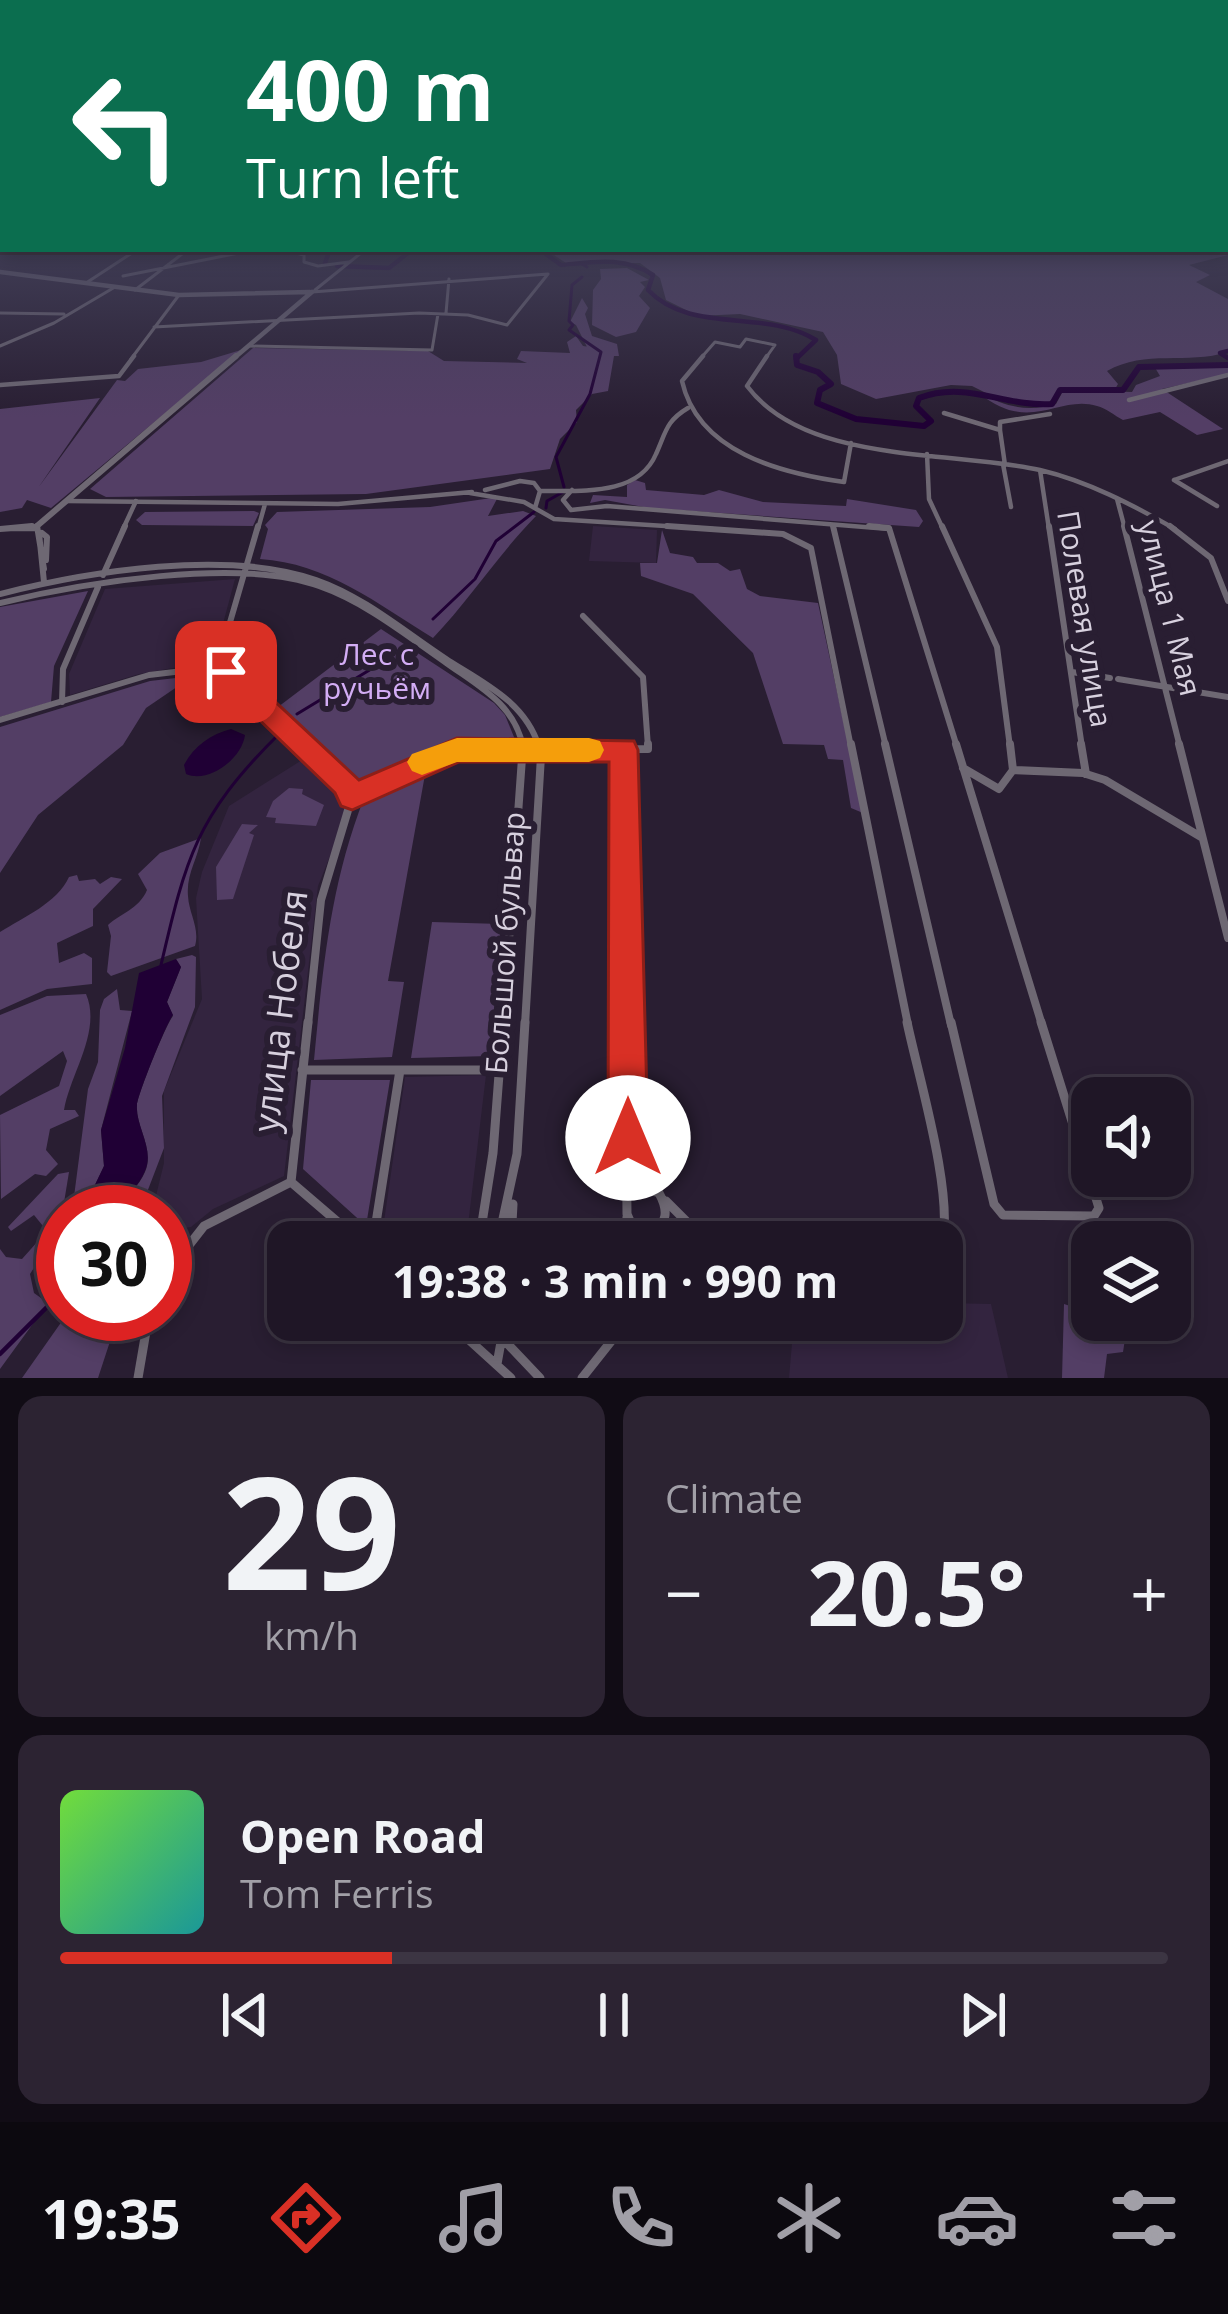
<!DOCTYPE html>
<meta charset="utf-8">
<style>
body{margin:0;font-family:"Open Sans",sans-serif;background:#2c2332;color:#f1f3f6;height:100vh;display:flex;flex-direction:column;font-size:45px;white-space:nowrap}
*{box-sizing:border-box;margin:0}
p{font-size:39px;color:#a19fa7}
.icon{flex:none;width:66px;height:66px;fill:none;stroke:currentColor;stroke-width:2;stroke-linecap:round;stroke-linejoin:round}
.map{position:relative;height:1378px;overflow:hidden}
.drawer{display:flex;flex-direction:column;gap:18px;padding:18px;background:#110c15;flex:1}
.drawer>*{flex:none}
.top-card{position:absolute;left:0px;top:0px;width:1230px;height:252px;box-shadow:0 6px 18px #0003,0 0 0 3px #3c3543;background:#0b6e4f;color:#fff;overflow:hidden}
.buttons{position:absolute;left:1071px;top:1077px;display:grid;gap:24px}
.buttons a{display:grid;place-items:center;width:120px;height:120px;border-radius:24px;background:#1f1626;box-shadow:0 6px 18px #0003,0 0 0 3px #3c3543;font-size:60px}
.speed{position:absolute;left:36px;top:1185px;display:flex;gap:24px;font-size:60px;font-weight:700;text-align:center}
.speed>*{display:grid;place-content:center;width:156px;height:156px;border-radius:50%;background:#1f1626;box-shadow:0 6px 18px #0003,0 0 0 3px #3c3543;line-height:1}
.speed .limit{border:18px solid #d22;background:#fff;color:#111}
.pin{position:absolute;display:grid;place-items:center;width:102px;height:102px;color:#fff;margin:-51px;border-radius:24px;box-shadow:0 6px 18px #0006}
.me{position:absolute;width:132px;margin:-66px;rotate:0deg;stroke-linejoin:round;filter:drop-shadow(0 0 9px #0008)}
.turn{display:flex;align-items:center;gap:42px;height:252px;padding:0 48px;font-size:54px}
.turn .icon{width:156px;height:156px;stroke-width:2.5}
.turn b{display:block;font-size:84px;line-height:102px}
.big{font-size:90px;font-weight:700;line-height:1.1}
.drawer .widget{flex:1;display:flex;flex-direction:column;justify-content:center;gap:18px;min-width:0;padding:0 42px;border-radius:24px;background:#2c2332}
.drawer .dial{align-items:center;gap:0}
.dial b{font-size:156px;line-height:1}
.song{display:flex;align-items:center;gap:36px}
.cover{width:144px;height:144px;border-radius:18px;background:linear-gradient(135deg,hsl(100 70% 55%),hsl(180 70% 35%))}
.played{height:12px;border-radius:6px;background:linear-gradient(90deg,#d93025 30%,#3c3543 30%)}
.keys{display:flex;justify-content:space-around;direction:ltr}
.heat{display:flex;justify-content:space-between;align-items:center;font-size:66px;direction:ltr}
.drawer .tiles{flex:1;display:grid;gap:18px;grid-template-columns:1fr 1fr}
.widget:last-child{grid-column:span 2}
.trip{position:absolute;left:267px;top:1221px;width:696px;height:120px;border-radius:24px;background:#1f1626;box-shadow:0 6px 18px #0003,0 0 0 3px #3c3543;font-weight:700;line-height:120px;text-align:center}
.tabs{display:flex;height:192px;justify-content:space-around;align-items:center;background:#0c090f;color:#a19fa7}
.tabs .icon{width:84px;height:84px}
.tabs .selected{color:#d93025}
.tabs b{font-size:54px;color:#f1f3f6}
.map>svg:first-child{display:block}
.built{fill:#33243f}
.green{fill:#533e65}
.water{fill:#200035}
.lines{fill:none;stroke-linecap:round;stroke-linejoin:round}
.stream-far1{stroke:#200035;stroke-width:3}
.stream{stroke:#200035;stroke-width:4.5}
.river-far1{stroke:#200035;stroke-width:4.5}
.river{stroke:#200035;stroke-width:6}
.minor-far4{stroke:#6e6873;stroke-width:3}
.minor-far3{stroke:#6e6873;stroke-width:4.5}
.minor-far2{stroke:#6e6873;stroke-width:6}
.minor-far1{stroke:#6e6873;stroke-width:8}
.minor{stroke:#6e6873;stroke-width:9}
.tertiary-far1{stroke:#6e6873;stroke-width:4.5}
.tertiary{stroke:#6e6873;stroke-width:6}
.route{fill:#d93025;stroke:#8d1f18;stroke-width:3}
.slow{fill:#f59e0b}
.labels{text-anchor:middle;stroke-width:12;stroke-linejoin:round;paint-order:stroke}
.street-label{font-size:30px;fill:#d7d0de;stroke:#291e32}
.park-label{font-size:30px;fill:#d3adf5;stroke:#291e32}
.near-street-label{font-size:36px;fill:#d7d0de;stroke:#291e32}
</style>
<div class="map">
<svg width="1228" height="1378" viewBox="0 0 1228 1378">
<rect width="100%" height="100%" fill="#291e32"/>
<path class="built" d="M593,526L657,530L656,563L589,561Z
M235,579L213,661L139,674L70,695L69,674L105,589Z
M310,755L348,795L347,814L318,886L284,1176L213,1209L191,1227L165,1231V1212H152L164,1163V1091L202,999L196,898L202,872L229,806Z
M486,1075L466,1242H381L405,1077Z
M942,1303L991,1304L1008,1378H789L794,1320H942Z"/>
<path class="green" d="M1228,225V255L1189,265L1210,275L1196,282L1228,299V352C1186,365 1146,349 1107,371L1118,384L1114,391L1065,388L1049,402L1031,405L1004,402L972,386L951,385L876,399L841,384L837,355L823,332L740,314L698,316L666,300L660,278L640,263H566L545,249H1227Z
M627,268L649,280L640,282L645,287L639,296L650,308L636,332L616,337L592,325L593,290L601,279L600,269Z
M582,298L588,308L585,314L592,336L617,344L619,356H614L608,391L592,394L576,410L577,422L560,439L550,469L366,494L106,497L90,489L253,348L428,351L444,361L527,363L517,359L521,351L570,353L567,342L576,336L583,346L603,349L587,347L576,325L570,322Z
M241,350L51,508L27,500L22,508L0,512V409L100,398L38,488L117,380L125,381L138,369L201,362Z
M1154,366L1228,368V374L1162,389L1223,429L1197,435L1160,412L1123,420C1115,416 1106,408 1097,406C1059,394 1030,435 979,393C1005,406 1027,413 1056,404L1063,391L1069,390L1132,392L1136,385L1160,376Z
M635,480L645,483L646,490L704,495L719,490L763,502L846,506L847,499L916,510L923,521L919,527L649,508L605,500L590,503L593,495L627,497V485Z
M498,497L488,516L523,511L536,516C498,555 470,599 433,638C378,604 326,563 260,559L268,529L265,525L277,512L430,507Z
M254,511L259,513L253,526L142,525L136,520L145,512Z
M662,530L670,553L693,557L697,563H718L730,571L740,569L747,589L760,596L818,603L863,813L851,808L843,760L828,759L824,745L783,744L753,653L693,594L641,576L640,563H657Z
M88,591L54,666L51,702L0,717V607Z
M381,629L494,703L505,715L516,742L438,747L355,786L274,710Z
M193,676L146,708L123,745L38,815L0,873V727L150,681Z
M426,769L388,981L404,982L392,1057L314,1060C323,967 330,886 364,798Z
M289,788L303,789L302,794L324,805L316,826L275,823L276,818L266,817L273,801Z
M242,824L258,825L249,833L254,835L233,899L217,900L216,867Z
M201,838C198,859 186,874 188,896C189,914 200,928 195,946L111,976L107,972L111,936L108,925C120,914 139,909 147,890L138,874L160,853Z
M77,875L79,881L95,879L100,884L111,877L122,879L93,909V926L57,943L59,963L84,953L92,958V984L47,989L0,1010V932C24,917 57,903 69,877Z
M432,922L501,924L490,1056L411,1058Z
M192,955L196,957L195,1007L162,1096L164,1148L141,1208L118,1212C125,1198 139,1186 145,1172C155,1149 135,1126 137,1105C138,1094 166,1024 173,1016L167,1002L181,967L176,959Z
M117,989L120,1010L132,1011L101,1130L104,1166L82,1212H72L88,1089L98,1062L100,1010L104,999Z
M86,994C102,1031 70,1074 64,1110H75L79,1116L50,1129L46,1150L58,1164L46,1176L35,1174L1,1199L0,1115L59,1086L67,1061L63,1051L0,1096V1015L47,996Z
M311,1080H390L366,1226L303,1169Z
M69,1172L60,1227L30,1274L34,1293L48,1303L0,1369V1249L6,1257L22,1259L47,1231L34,1215L11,1231L8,1227L58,1174Z
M1064,1304L1092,1313V1320H1112L1126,1333L1123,1352L1107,1354L1104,1378H1062Z
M67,1314H119L98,1378H22Z"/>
<path class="water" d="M231,729L245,735C242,759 208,784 186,774L184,765C193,747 211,734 231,729Z
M176,959L181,967L167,1002L173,1015C166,1024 138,1094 137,1105C135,1126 155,1149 145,1171C139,1186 125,1198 118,1212H82L104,1166L101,1130L125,1048L139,973Z"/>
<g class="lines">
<path class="stream-far1" d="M580,263L587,267
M564,487L556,457L590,394L601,352L569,330L573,325L569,321L572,285L582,277
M546,508L547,501L563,492
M433,619L475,579L496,541L534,512
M297,714L391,657
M161,965C186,858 196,817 276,737"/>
<path class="stream" d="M0,1354L51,1303L63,1276"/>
<path class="river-far1" d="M482,249H519
M539,249L561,265C594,262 624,256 653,275L648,290C691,335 764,308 816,340L796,359
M325,263L330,249
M337,266L389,268L413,249
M1228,351L1220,353L1228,358"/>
<path class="river" d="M796,356L797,365L818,372L831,384L820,390L817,403L856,419L924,426L931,421L916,406L919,398C966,380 1004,407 1052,404L1060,390H1123L1139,367L1228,365"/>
<path class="minor-far4" d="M256,249H261
M280,249L304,255V262L318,266L349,262
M123,276L244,252L235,253
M86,283L138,249
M135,290L186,251
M315,290L366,249
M0,313L64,314
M446,313L449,279
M154,327L419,313L468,315L507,325L548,274L312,292
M0,346L54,323L115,287
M250,346L432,350L438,314
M131,359L179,295
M700,359L715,342L740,347L746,339L775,345L765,359"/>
<path class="minor-far3" d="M703,356L682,381C698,452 780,473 844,482L851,443
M767,356L747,386C806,465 952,450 1040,470C1087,481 1133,505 1175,529
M0,385L119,376L134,356
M1129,400L1228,375
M944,413L1000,430
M1000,430V422L1050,414
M1000,430L1005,465
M927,454L929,499L943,529
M1003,464L1011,507
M1040,470L1049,529
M1174,480L1228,461
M1174,480L1217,506
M485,490L520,481L534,483L540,491L535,508
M572,490L563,500L571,510L607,506L889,529
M541,491C579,490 638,497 656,454C666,432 666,421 688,408
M470,493L524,502L554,519L713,529
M1117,499L1125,529
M66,501L338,504L472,492
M833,525L834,529
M0,529H38
M123,529L136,501
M258,529L265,504"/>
<path class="minor-far2" d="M37,526L44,569
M667,526L783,534L811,548L851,747
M833,526L886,747
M869,526L889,528L957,747
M942,526L997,647L1010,747
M1049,526L1082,747
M1124,526L1180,747
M1170,526L1211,558L1228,601
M0,529L32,526
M39,533L44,582
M42,533L47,537L46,560
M103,575L125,526
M0,594C90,571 227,549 316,580C365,597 406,633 449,661C484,683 526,703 539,747
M0,603C82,583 240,557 319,586C365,602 406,635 445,662C478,686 515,704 523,747
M583,616L643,677L648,747
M217,667L258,526
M1072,672L1110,678
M1118,679L1228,697
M62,702L63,669L98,587
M0,720L149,675L217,667L304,747"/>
<path class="minor-far1" d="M301,744L345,784L352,797
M851,744L908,1025
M885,744L951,1025
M956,744L1042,1025
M1010,744L1013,770
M1081,744L1086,774
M1179,744L1228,938
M623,750L625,1025
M963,768L999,789L1013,770L1083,773L1105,780L1201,837
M352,797L457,750L648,749V744
M308,1025L321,900L352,797
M503,1025L523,744
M525,1025L541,756L538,744"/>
<path class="minor" d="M625,1022L627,1214L634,1230L652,1236C667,1222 669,1211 659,1193L643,1188
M907,1022C918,1075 954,1194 942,1243
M951,1022L994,1204L1003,1215L1094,1216L1099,1208L1041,1022
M302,1070H499
M291,1182L308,1022
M291,1182L361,1242
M654,1236L694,1237V1229L666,1201
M373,1242L400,1070
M479,1242L493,1153L503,1022
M498,1242L517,1154L525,1022
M511,1242L513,1204
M625,1242L627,1217
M165,1276L204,1226L291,1182
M447,1320L511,1378
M504,1340L540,1378
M497,1364L505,1320
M138,1378L149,1314
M582,1378L628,1320"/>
<path class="tertiary-far1" d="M0,272L179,295L310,292
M233,359L312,292"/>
<path class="tertiary" d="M37,526L236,356"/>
</g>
<linearGradient id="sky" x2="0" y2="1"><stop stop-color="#17101c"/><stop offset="0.54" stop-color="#43415a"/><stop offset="1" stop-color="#43415a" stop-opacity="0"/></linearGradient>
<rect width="1228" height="418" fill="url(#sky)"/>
<path class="route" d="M226,662L236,665L359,780L457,738L634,741L638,750L648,1138L642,1152L628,1158L614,1152L608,1138L609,762H459L352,810L341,806L335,793L217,679L213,672L217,665Z"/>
<path class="slow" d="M457,738H589L600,741L604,750L600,758L589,762H457L422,775L412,771L407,762L412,754Z"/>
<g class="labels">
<g class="street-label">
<text transform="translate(1169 608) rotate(76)" y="10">улица 1 Мая</text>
<text transform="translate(1084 619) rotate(81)" y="10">Полевая улица</text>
<text transform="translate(506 943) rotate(-86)" y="10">Большой бульвар</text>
</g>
<g class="park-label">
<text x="377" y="665">Лес с<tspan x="377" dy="34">ручьём</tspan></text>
</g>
<g class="near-street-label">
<text transform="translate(280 1011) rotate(-83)" y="13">улица Нобеля</text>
</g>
</g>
</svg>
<div class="buttons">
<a><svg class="icon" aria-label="sound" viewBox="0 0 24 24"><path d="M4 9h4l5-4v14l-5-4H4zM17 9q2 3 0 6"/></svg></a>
<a><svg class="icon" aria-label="layers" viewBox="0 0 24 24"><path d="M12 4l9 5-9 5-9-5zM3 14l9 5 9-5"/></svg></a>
</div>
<div class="speed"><div class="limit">30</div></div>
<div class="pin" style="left:226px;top:672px;background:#d93025"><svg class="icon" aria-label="arrive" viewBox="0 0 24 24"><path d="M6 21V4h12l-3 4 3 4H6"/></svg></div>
<svg class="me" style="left:628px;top:1138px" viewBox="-20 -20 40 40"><circle r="19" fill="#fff"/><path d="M0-13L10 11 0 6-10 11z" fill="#d93025"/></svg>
<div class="trip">19:38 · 3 min · 990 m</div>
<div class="top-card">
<div class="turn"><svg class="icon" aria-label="left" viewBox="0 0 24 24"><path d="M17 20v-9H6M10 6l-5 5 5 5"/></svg><div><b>400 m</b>Turn left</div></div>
</div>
</div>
<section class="drawer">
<div class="tiles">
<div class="widget dial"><b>29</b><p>km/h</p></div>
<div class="widget"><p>Climate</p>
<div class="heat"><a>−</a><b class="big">20.5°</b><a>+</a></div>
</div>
<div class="widget">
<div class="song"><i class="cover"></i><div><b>Open Road</b><p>Tom Ferris</p></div></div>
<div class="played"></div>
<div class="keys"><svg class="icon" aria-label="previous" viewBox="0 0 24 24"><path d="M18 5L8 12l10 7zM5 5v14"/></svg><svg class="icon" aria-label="pause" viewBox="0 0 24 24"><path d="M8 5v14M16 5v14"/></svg><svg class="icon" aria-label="next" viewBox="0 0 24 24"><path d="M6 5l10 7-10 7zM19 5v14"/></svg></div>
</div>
</div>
</section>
<nav class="tabs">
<b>19:35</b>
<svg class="icon selected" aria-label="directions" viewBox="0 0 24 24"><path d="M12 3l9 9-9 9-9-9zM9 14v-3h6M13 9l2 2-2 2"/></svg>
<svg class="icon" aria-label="music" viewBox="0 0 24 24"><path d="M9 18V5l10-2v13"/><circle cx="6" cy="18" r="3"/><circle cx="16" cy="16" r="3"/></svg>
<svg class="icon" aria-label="phone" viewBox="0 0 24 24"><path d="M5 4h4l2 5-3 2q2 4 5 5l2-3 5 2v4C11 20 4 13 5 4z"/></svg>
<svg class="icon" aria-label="climate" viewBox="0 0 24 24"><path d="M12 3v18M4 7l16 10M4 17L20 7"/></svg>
<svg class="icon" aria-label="car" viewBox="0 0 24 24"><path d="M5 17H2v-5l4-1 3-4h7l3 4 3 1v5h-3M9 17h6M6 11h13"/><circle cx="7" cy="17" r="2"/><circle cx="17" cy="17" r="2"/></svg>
<svg class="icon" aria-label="filters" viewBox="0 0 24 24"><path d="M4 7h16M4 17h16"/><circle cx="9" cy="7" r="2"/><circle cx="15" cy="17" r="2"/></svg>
</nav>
